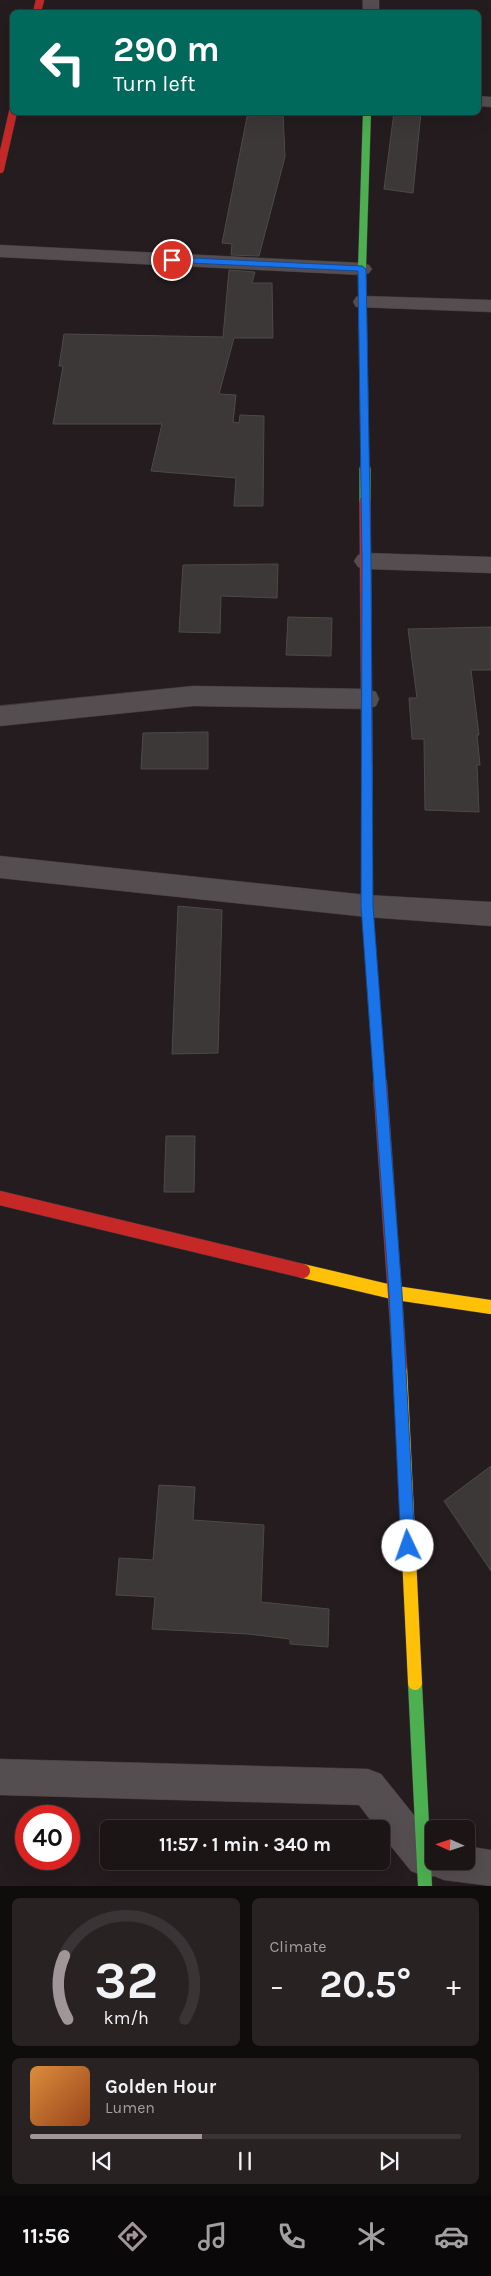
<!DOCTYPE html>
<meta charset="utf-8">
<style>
body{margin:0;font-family:Karla,sans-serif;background:#282223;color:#f1f3f6;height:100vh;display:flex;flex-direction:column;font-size:19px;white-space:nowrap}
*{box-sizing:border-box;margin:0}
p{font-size:16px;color:#a09fa1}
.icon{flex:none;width:28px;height:28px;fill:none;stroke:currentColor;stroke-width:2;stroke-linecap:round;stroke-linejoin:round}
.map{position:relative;height:1886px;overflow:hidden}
.side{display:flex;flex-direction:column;gap:12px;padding:12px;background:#0f0c0c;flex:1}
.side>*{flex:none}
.banner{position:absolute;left:10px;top:10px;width:471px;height:105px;border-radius:8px;box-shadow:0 5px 20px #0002,0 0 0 1px #393435;background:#00695c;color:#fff;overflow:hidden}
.needle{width:32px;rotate:273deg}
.controls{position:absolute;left:425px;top:1820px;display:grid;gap:10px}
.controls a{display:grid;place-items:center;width:50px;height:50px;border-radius:8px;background:#1b1516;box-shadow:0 5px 20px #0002,0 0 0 1px #393435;font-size:25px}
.speed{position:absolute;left:15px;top:1805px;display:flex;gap:10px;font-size:25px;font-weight:700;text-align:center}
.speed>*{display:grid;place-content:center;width:65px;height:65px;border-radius:50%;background:#1b1516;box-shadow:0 5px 20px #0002,0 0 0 1px #393435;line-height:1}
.speed .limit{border:8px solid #d22;background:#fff;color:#111}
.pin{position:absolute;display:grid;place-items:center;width:42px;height:42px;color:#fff;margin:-21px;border:2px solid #fff;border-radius:50%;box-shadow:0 1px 5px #0007}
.me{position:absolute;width:55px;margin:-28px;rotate:357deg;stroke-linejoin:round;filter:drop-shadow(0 0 4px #0008)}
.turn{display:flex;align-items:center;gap:18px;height:105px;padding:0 20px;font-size:22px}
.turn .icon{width:65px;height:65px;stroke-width:2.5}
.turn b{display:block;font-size:35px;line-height:42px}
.big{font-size:38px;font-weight:700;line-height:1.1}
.side .widget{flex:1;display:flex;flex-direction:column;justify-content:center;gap:8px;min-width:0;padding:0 18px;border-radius:8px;background:#282223}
.side .dial{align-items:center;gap:0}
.dial svg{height:130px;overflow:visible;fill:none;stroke:#393435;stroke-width:7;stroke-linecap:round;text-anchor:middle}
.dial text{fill:#f1f3f6;stroke:none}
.song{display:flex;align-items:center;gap:15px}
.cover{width:60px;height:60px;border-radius:8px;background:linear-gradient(135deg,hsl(30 70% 55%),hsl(20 70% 35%))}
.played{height:5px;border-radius:2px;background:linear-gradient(90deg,#a09699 40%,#393435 40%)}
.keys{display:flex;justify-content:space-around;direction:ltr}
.heat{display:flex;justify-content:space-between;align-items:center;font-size:28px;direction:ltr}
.side .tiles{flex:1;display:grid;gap:12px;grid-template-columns:1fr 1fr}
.widget:last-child{grid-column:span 2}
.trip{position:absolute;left:100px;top:1820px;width:290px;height:50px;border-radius:8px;background:#1b1516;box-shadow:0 5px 20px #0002,0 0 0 1px #393435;font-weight:700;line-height:50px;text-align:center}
.menu{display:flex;height:80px;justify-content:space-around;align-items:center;background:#0b0809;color:#a09fa1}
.menu .icon{width:35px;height:35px}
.menu .selected{color:#a09699}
.menu b{font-size:22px;color:#f1f3f6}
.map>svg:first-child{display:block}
.building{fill:#3b3837;stroke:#4c4a47}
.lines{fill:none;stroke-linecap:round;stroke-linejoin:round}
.street-casing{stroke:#40393a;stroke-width:1}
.fast-far2-casing{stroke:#40393a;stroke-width:9}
.fast-far1-casing{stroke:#40393a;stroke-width:12}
.fast-casing{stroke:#40393a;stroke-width:15}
.slow-casing{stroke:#40393a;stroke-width:15}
.jam-far2-casing{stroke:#40393a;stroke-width:9}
.jam-far1-casing{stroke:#40393a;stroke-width:12}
.jam-casing{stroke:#40393a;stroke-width:15}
.street{fill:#554e50;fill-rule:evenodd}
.fast-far2{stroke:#4caf50;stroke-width:8}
.fast-far1{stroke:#4caf50;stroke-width:11}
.fast{stroke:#4caf50;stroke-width:14}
.slow{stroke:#ffc107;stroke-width:14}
.jam-far2{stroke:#c62828;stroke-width:8}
.jam-far1{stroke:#c62828;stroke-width:11}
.jam{stroke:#c62828;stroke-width:14}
.route{fill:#1a73e8;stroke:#114b97}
</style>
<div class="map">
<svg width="491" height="1886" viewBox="0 0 491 1886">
<rect width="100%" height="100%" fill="#241c1e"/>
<path class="building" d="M248,112H283L285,157L259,256L231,255L232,244L222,243Z
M394,112H421L413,193L384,189Z
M229,270L255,272L252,283H272L273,338H234L219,394L236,395L233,422L239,423L240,415L264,416L263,506H234L236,478L151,471L162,424H53L63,366H59L64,334L223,337Z
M278,564L277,598L221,596L220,633L179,632L183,565Z
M288,617L332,618L331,656L286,655Z
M491,627V670H471L479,735H477L480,765H477L479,812L425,810L424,739H412L409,698H417L408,629Z
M202,732H208V769H141L143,733Z
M178,906L222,910L218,1053L172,1054Z
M166,1136H195L194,1192H164Z
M491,1466V1571L444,1501Z
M159,1485L195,1487L193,1520L264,1525L261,1602L329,1609L328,1647L290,1644V1639L248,1634L152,1629L155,1597L116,1595L119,1558L153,1560Z"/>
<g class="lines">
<g class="street-casing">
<path id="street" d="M363,0H379V12H363Z
M479,96L491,97V107L479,106Z
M0,245L362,263L369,265L372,269L369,273L362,275L0,257Z
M363,296L491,300V312L356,307L353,302L356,297Z
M366,553L491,557V573L366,569L358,567L354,561L358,555Z
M193,686L367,689L376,692L379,699L376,706L367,709L193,706L0,726V706Z
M0,856L367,895L491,902V926L367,917L0,878Z
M0,1759L368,1769L381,1774L434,1840V1861H466V1846L491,1850V1886L444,1880L434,1876L429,1878L411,1871L381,1834V1829H377L359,1805L0,1795Z"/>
</g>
<g class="fast-far2-casing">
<path id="fast-far2" d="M365,470L362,269L367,112"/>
</g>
<g class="fast-far1-casing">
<path id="fast-far1" d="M365,469V501
M367,768V906L375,1018"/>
</g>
<g class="fast-casing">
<path id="fast" d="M415,1683L425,1886"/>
</g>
<g class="slow-casing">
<path id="slow" d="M303,1271L396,1293L491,1307
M400,1367L415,1683"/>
</g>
<g class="jam-far2-casing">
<path id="jam-far2" d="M37,12L40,0
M0,169L13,112"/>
</g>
<g class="jam-far1-casing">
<path id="jam-far1" d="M365,501L367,768
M375,1018L380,1084"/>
</g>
<g class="jam-casing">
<path id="jam" d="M380,1083L400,1367
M0,1198L303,1271"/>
</g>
<use href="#street" class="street"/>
<use href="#fast-far2" class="fast-far2"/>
<use href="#fast-far1" class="fast-far1"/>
<use href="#fast" class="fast"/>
<use href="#slow" class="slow"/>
<use href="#jam-far2" class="jam-far2"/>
<use href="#jam-far1" class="jam-far1"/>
<use href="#jam" class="jam"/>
</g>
<path class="route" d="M172,257L362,266L366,269L371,562L373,906L402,1293L415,1546L413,1551L408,1553L403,1551L401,1546L389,1293L361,906L362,562L358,271L169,262V258Z"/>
</svg>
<div class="controls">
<a><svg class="needle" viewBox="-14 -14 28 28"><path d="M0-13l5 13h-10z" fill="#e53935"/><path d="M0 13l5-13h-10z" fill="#a09fa1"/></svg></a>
</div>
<div class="speed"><div class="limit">40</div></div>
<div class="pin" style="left:172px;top:260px;background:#d93025"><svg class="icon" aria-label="arrive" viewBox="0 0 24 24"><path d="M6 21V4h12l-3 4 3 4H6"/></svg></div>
<svg class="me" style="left:408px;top:1546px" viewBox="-20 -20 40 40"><circle r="19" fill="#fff"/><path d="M0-13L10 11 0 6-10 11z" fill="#1a73e8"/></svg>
<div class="trip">11:57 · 1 min · 340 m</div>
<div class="banner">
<div class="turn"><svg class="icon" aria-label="left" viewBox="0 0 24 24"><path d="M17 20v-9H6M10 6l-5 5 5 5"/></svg><div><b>290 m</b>Turn left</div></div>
</div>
</div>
<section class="side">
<div class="tiles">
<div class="widget dial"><svg viewBox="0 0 100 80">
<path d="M14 69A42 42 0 1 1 86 69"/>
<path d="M14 69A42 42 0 0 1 12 30" stroke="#a09699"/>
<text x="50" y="56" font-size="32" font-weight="700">32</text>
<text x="50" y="72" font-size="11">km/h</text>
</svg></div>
<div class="widget"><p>Climate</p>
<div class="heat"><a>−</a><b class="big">20.5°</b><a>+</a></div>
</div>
<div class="widget">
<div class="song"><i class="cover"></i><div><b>Golden Hour</b><p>Lumen</p></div></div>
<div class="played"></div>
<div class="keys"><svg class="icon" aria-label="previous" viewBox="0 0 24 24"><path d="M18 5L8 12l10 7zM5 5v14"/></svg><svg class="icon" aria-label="pause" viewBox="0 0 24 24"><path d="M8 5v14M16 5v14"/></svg><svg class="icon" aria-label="next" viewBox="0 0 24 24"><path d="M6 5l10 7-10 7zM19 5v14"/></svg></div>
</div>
</div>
</section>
<nav class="menu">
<b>11:56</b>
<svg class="icon selected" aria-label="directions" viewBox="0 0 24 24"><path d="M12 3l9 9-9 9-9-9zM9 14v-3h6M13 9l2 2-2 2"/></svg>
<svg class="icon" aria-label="music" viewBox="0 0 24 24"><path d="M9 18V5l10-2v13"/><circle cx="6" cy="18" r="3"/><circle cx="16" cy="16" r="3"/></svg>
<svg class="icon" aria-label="phone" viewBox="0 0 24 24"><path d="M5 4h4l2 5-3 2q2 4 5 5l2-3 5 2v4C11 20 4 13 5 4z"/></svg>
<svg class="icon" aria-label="climate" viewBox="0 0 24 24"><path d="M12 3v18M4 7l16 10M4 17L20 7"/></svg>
<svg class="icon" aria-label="car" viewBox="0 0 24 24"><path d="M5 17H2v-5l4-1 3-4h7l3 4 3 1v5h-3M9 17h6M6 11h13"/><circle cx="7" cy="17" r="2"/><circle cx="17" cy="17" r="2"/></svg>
</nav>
